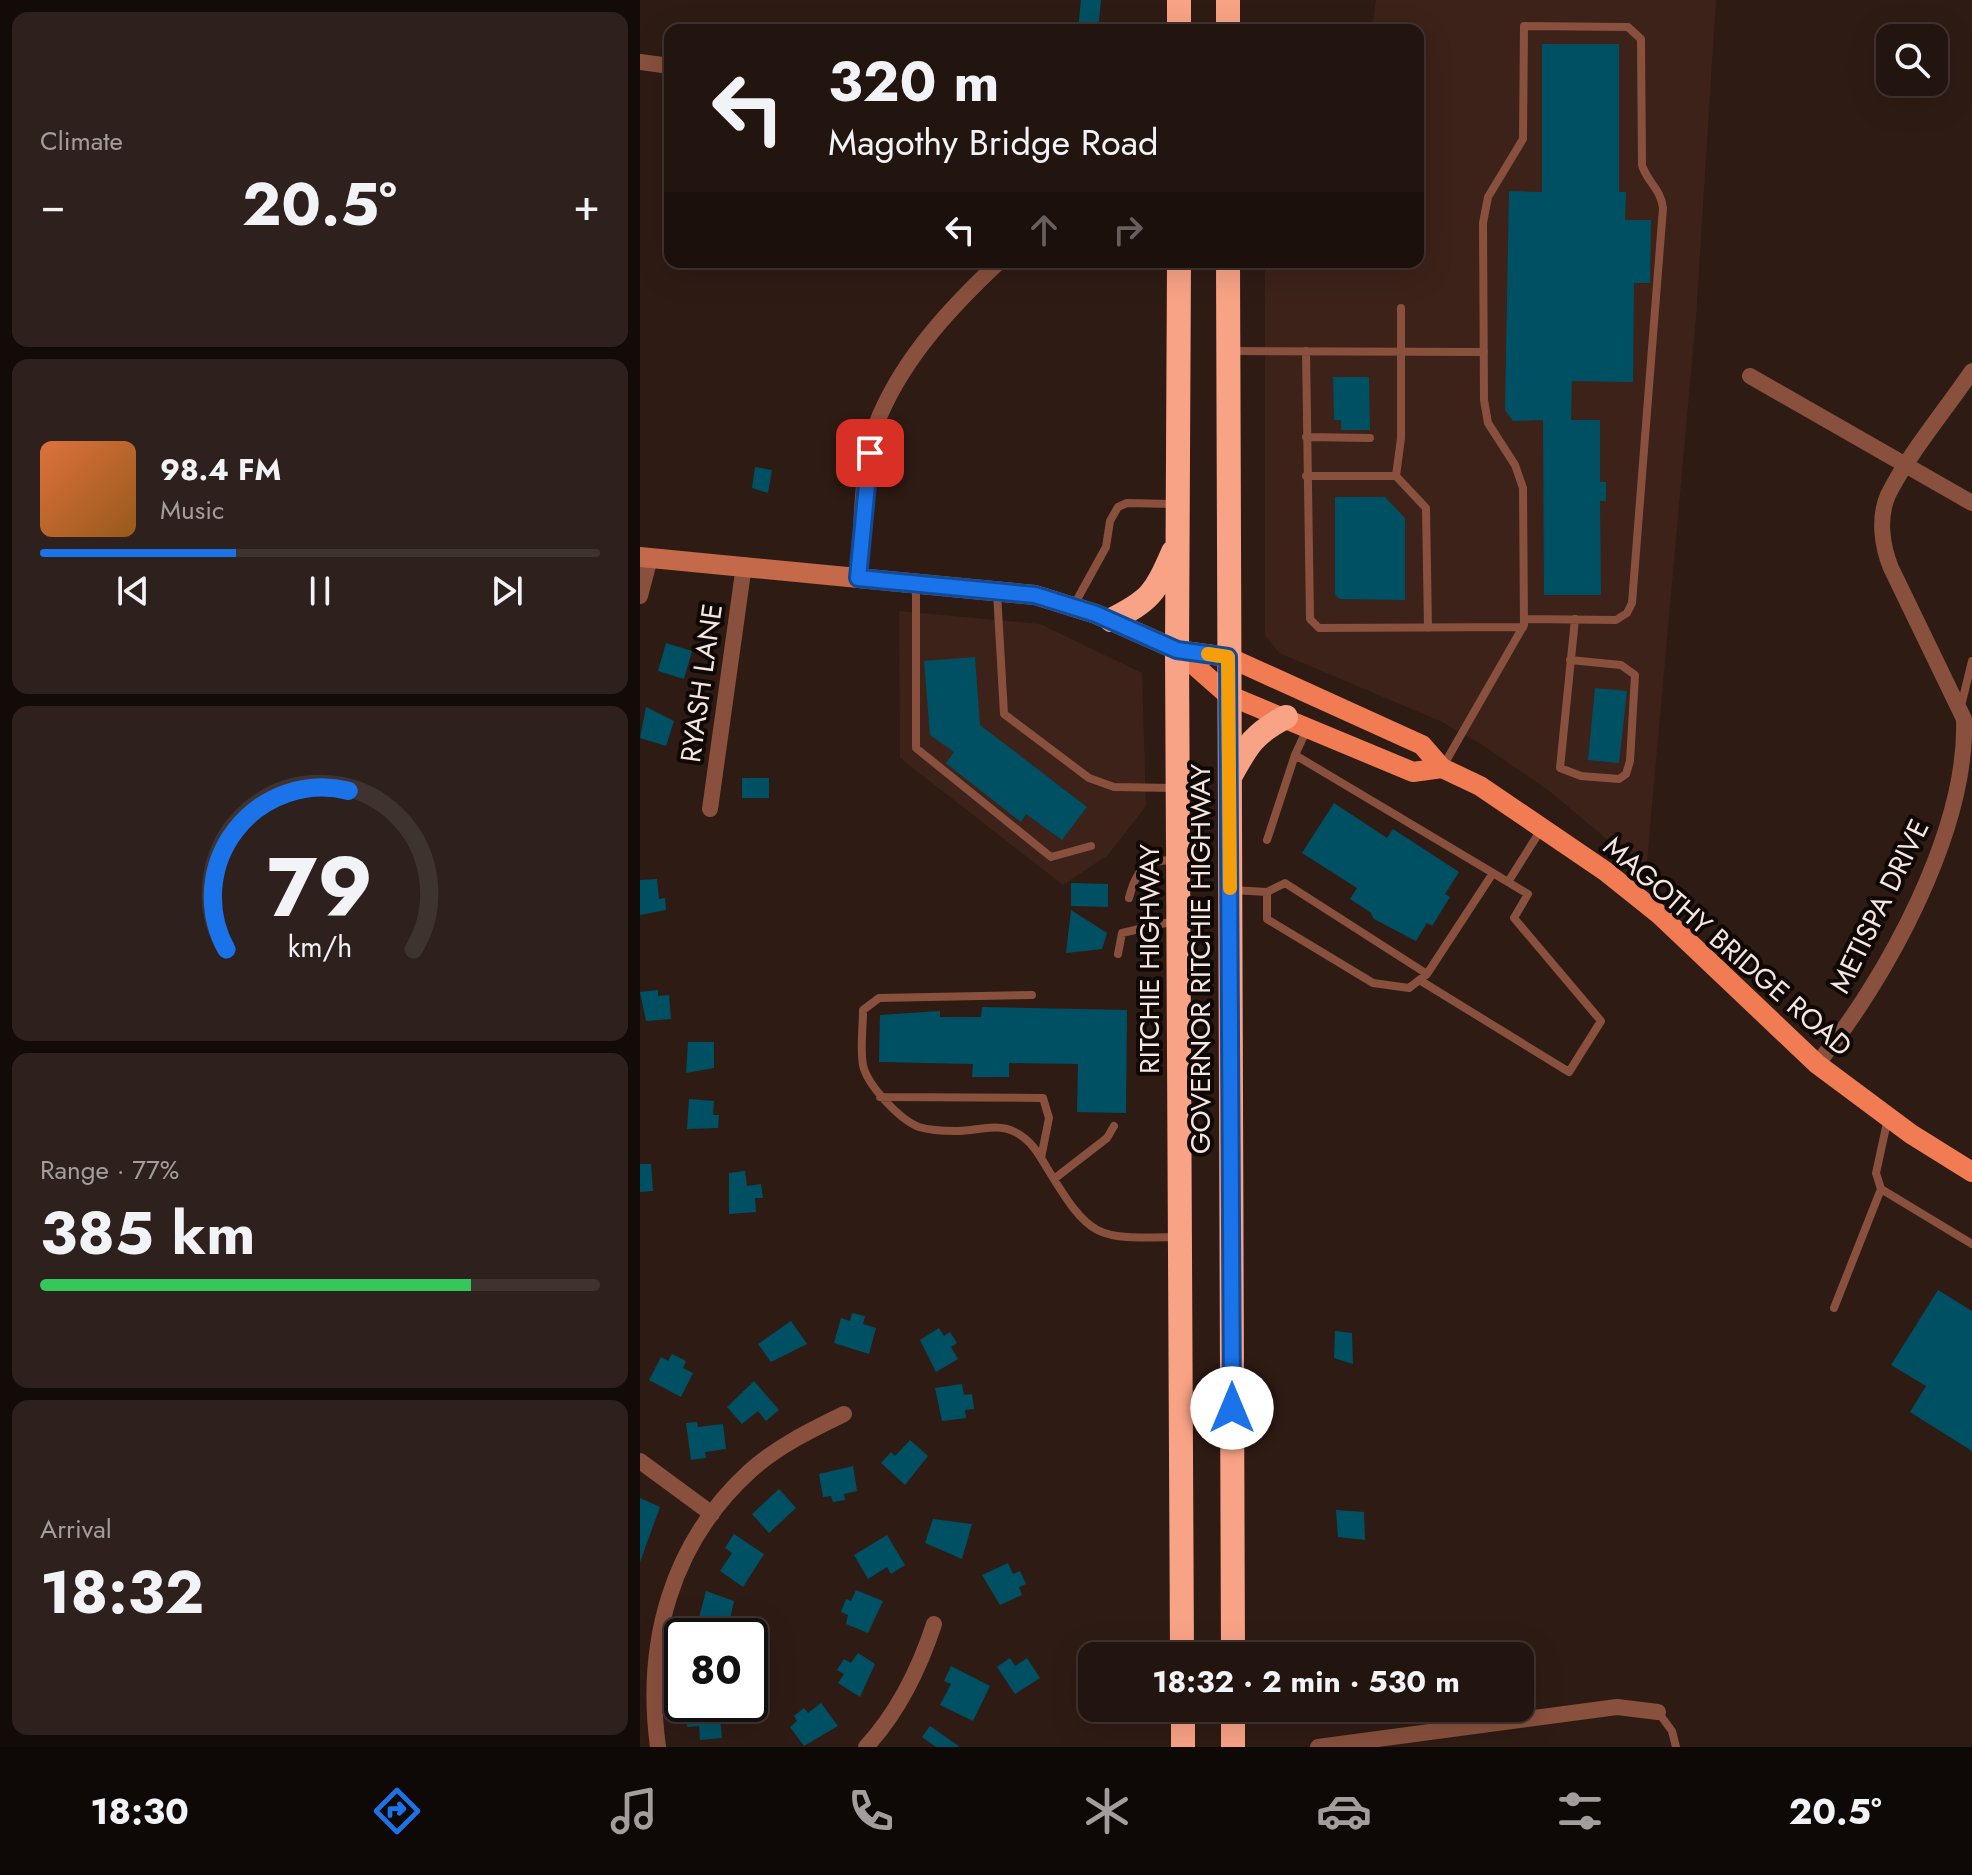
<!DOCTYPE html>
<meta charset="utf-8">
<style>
body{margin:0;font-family:Jost,sans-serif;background:#2e211d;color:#f1f3f6;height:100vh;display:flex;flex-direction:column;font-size:30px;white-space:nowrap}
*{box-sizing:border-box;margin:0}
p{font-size:26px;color:#a29e9e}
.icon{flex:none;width:44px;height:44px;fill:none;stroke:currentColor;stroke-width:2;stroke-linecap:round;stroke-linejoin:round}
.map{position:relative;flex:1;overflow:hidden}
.side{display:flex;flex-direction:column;gap:12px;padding:12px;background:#130b08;width:640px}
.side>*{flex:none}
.banner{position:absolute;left:24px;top:24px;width:760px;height:244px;border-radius:16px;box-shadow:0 8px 32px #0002,0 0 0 2px #3f332f;background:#22140f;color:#f1f3f6;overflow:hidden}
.buttons{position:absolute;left:1236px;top:24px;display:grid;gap:16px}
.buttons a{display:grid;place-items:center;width:72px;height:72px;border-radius:16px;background:#22140f;box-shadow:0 8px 32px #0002,0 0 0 2px #3f332f;font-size:40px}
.speed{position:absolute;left:24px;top:1618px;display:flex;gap:16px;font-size:40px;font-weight:700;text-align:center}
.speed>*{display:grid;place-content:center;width:104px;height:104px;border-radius:50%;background:#22140f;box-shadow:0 8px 32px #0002,0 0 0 2px #3f332f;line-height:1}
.speed .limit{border:4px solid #111;border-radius:12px;background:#fff;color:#111}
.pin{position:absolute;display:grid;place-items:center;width:68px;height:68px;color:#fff;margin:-34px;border-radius:16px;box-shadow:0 4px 12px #0006}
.me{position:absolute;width:88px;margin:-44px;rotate:0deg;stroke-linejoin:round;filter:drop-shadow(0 0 6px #0008)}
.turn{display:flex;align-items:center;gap:28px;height:168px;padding:0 32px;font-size:36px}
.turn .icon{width:104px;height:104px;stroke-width:2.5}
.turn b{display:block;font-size:56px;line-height:68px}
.lanes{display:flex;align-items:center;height:76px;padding:0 32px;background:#0003;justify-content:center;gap:40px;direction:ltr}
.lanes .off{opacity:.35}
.big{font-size:60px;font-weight:700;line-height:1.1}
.side .tile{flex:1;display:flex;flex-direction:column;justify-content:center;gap:12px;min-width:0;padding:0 28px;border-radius:16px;background:#2e211d}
.side .dial{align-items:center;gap:0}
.dial svg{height:208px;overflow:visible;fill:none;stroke:#3f332f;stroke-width:7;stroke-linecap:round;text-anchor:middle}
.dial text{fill:#f1f3f6;stroke:none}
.song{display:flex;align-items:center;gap:24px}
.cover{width:96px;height:96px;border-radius:12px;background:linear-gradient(135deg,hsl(20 70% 55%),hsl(30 70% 35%))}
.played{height:8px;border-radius:4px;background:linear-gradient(90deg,#1a73e8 35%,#3f332f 35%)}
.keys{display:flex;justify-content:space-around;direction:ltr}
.heat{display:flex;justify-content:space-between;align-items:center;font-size:44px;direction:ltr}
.charge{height:12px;border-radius:6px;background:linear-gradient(90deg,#34c759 77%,#3f332f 0)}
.trip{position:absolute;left:438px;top:1642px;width:456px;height:80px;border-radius:16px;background:#22140f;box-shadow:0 8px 32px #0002,0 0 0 2px #3f332f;font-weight:700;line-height:80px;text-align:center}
.tabs{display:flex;height:128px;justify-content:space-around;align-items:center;background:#0e0806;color:#a29e9e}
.tabs .icon{width:56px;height:56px}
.tabs .on{color:#1a73e8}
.tabs b{font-size:36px;color:#f1f3f6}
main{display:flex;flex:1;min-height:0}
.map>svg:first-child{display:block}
.built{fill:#3c2219}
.building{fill:#005063}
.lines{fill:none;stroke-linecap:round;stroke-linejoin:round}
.lane{stroke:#89503d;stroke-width:8}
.street{stroke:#89503d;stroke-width:16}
.secondary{stroke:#c4694a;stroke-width:20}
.primary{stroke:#f17c53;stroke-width:20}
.highway{stroke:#f9a386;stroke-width:24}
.route-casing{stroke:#114b97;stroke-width:20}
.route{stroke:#1a73e8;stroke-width:14}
.slow{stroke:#f59e0b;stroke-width:14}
.labels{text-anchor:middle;stroke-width:8;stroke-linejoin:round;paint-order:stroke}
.street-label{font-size:28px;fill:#f4e6e1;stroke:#100805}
</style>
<main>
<section class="side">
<div class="tile"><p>Climate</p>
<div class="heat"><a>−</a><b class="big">20.5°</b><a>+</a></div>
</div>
<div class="tile">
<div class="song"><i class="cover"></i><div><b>98.4 FM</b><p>Music</p></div></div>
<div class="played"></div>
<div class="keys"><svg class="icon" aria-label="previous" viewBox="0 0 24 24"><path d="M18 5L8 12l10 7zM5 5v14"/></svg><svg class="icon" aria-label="pause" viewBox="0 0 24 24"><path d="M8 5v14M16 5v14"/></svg><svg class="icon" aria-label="next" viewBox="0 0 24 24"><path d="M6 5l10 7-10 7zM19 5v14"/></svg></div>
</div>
<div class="tile dial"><svg viewBox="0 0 100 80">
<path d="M14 69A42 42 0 1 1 86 69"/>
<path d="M14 69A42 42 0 0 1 61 8" stroke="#1a73e8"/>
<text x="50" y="56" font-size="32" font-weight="700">79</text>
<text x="50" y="72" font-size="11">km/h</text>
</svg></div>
<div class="tile"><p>Range · 77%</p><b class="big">385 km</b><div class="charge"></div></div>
<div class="tile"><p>Arrival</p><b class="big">18:32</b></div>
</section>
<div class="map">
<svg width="1332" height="1747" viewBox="0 0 1332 1747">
<rect width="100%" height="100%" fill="#2e1b14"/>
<path class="built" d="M736,0H1076L1056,317L1006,872L908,790L841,744L800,721L639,653L625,635V262H778V30H732Z
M259,611L400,624L502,673L506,806L468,855L423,885L260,758Z"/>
<path class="building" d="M441,0H461L458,30H438Z
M902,44H979V192H986L985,220H1011L1010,283H994L993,382L932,381L931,420H960V482H966V501H960L961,595H904L903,420L873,421L865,410L869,191L902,192Z
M693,377H729L730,430H701V420H694Z
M115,467L132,470L128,493L112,488Z
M695,497H745L765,518V600L700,599L695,595Z
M26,643L52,651L44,679L18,671Z
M335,657L340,725L447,807L422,840L386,814L381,822L317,772L306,763L314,752L290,735L284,661Z
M955,688L987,691L979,763L948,760Z
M6,707L34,721L26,746L0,738Z
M102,778H129V798H102Z
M694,803L747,838L753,829L819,872L805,894L810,897L792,926L787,923L776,941L734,919L730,912L710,899L717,888L662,853Z
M17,879L19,899L25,898L26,910L0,915V880Z
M431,883L468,884V907L431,906Z
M431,910L467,933L462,949L426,953Z
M18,990V996L29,995L31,1019L6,1021L0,992Z
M342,1007L487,1010L486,1113L437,1112L438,1064L369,1063V1077H332L333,1064L239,1062L240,1015L300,1011V1017H341Z
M48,1042H74V1068L46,1073Z
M49,1099L74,1101L73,1115H79L78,1128L47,1129Z
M0,1164H11L13,1191L0,1192Z
M105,1171L107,1186L121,1184L123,1198H115L116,1212L89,1214V1173Z
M1298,1290L1332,1311V1451L1270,1412L1286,1386L1251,1365Z
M212,1313L225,1316L223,1324L236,1328L229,1354L194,1343L201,1318L210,1321Z
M151,1321L167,1344L131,1362L118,1344Z
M299,1328L304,1336L310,1332L317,1343L311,1347L318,1359L296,1372L280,1340Z
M695,1331L712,1333L713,1364L694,1358Z
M32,1354L46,1361L43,1368L53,1373L41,1397L9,1380L21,1357L28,1361Z
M114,1381L139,1410L126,1421L118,1411L102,1424L87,1407Z
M322,1384L324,1395L332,1394L334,1409L325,1410L326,1418L302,1421L295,1388Z
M57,1422L58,1427L83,1424L86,1449L65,1452L66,1458L51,1460L46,1423Z
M270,1440L288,1456L265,1485L241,1463L251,1452L255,1456Z
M213,1466L217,1491L204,1494L205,1500L193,1502L191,1496L183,1497L179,1474Z
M139,1489L156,1508L129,1533L112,1514Z
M0,1498L20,1507L0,1562Z
M696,1510L724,1512L725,1540L698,1537Z
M293,1519L332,1524L322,1559L285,1543Z
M94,1534L124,1554L103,1587L80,1571L92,1553L85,1548Z
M247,1535L265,1565L251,1574L247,1567L228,1579L214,1555Z
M368,1563L373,1574L380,1571L386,1584L379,1587L382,1595L360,1605L342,1575Z
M216,1590L243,1601L228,1633L206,1624L208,1615L201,1612L206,1599L211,1601Z
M66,1591L94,1601L88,1629L84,1628L82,1636L56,1629Z
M218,1653L235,1664L220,1697L198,1683L204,1674L197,1670L204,1659L211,1663Z
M370,1658L375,1666L387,1658L400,1678L375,1694L357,1667Z
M311,1666L350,1686L333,1721L300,1705L311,1684L304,1681Z
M181,1703L198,1726L164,1746L150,1727L157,1721L154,1716L164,1708L168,1713Z
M79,1709L82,1738L60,1740L59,1726L47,1727L46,1712Z
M290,1726L320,1747H296L282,1737Z"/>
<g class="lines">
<path class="lane" d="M761,308V438L756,476L786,508L788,628
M593,351L844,352
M666,351L670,619L679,628L883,627
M666,437L730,438
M666,476H756
M276,584V748L411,857L451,846
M357,593L364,714L449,778L474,787L534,788
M434,605L466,547L470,521L478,507L487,503L534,504
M930,660L981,665L995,675L990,761L986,774L979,779L941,776L920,768L935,619
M1321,706L1332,661
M667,729L655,755L853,873
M802,768L884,625L883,488L875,465L848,423L844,400L843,223L848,197L883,139L884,26L988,27L1001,39L1002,165C1007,182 1021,189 1023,208L992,603L987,613L976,620L885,619
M627,840L655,755
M592,890L627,892
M489,898C496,870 505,860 534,860
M478,954L482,933L534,921
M787,974L645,883L627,892V919L733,983L769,988L787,974L853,873L868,882L902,828
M781,981L929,1072L961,1021L874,918L888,894L868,882
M392,995L239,998L223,1010C223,1028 220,1048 223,1065C227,1085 260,1120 279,1127C289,1130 304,1131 315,1131C335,1132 355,1122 375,1132C390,1139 399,1154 407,1168C451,1240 455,1239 539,1237
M240,1097L403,1098L409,1118L401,1158
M1248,1118L1236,1173L1241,1189L1332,1244
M414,1179L467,1138L474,1126
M1194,1308L1241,1189
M1018,1712L1032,1731L1036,1747"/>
<path class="street" d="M0,62L30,66
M1110,376L1332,503
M218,578C223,527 219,463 240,415C266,355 312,306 359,262
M0,596L10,558
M70,809L104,565
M1177,1064C1246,980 1328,830 1324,719L1251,568C1242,546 1238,518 1248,495C1267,456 1307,408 1332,371
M0,1461L72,1514
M18,1747C4,1643 31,1543 110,1471C138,1446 171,1430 204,1414
M226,1747C259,1711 279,1670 294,1624
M678,1747L977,1707L1018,1712"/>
<path class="secondary" d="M0,557L395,595L456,614L537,650"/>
<path class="primary" d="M537,650L588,657L782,745L802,768L840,786L965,871L1020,915L1177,1064L1271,1134L1332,1172
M537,650L588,695L773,772L802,768"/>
<path class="highway" d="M588,0V30
M539,30V0
M539,262L537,650L542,1656
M588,262L593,1656
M471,620C511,600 515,593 533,552
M590,777C607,746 614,733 646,717
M543,1708V1747
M593,1708V1747"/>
</g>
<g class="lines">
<g class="route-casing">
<path id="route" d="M230,453L218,578L395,595L456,614L537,650L588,657L592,1408"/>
</g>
<use href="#route" class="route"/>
<path class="slow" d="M568,654L588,657L590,888"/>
</g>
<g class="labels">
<g class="street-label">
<text transform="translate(61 683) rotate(-82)" y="10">RYASH LANE</text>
<text transform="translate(1239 906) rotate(-64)" y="10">METISPA DRIVE</text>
<text transform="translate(1088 946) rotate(41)" y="10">MAGOTHY BRIDGE ROAD</text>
<text transform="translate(509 959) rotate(-90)" y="10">RITCHIE HIGHWAY</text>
<text transform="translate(560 959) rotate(-90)" y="10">GOVERNOR RITCHIE HIGHWAY</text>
</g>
</g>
</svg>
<div class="buttons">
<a><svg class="icon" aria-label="search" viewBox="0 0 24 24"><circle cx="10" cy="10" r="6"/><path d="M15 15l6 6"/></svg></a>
</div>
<div class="speed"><div class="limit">80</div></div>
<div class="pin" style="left:230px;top:453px;background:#d93025"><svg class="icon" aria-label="arrive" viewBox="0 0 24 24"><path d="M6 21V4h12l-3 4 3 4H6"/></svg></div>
<svg class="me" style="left:592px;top:1408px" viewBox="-20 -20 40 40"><circle r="19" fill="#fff"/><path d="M0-13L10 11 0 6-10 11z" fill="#1a73e8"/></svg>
<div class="trip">18:32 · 2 min · 530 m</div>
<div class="banner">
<div class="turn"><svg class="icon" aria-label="left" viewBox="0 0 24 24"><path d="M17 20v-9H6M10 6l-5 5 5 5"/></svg><div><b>320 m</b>Magothy Bridge Road</div></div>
<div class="lanes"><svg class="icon" aria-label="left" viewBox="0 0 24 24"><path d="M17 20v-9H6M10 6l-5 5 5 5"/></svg><svg class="icon off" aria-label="ahead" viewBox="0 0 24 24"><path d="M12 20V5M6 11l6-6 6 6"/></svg><svg class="icon off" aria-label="right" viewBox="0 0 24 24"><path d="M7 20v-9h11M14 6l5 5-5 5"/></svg></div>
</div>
</div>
</main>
<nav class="tabs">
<b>18:30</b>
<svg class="icon on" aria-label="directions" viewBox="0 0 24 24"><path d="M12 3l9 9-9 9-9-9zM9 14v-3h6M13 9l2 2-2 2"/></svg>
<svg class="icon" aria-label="music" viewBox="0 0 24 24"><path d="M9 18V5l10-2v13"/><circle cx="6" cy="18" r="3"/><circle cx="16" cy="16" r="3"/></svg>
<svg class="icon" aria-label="phone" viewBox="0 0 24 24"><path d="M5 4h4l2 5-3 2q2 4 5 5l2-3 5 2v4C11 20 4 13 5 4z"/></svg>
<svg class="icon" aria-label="climate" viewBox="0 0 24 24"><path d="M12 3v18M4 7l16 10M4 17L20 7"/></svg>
<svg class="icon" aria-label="car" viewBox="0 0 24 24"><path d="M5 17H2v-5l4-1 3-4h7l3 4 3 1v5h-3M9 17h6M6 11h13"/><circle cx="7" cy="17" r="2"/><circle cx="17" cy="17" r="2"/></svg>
<svg class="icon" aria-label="filters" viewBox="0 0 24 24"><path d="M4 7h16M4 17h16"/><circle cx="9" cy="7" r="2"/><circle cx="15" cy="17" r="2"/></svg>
<b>20.5°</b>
</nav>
